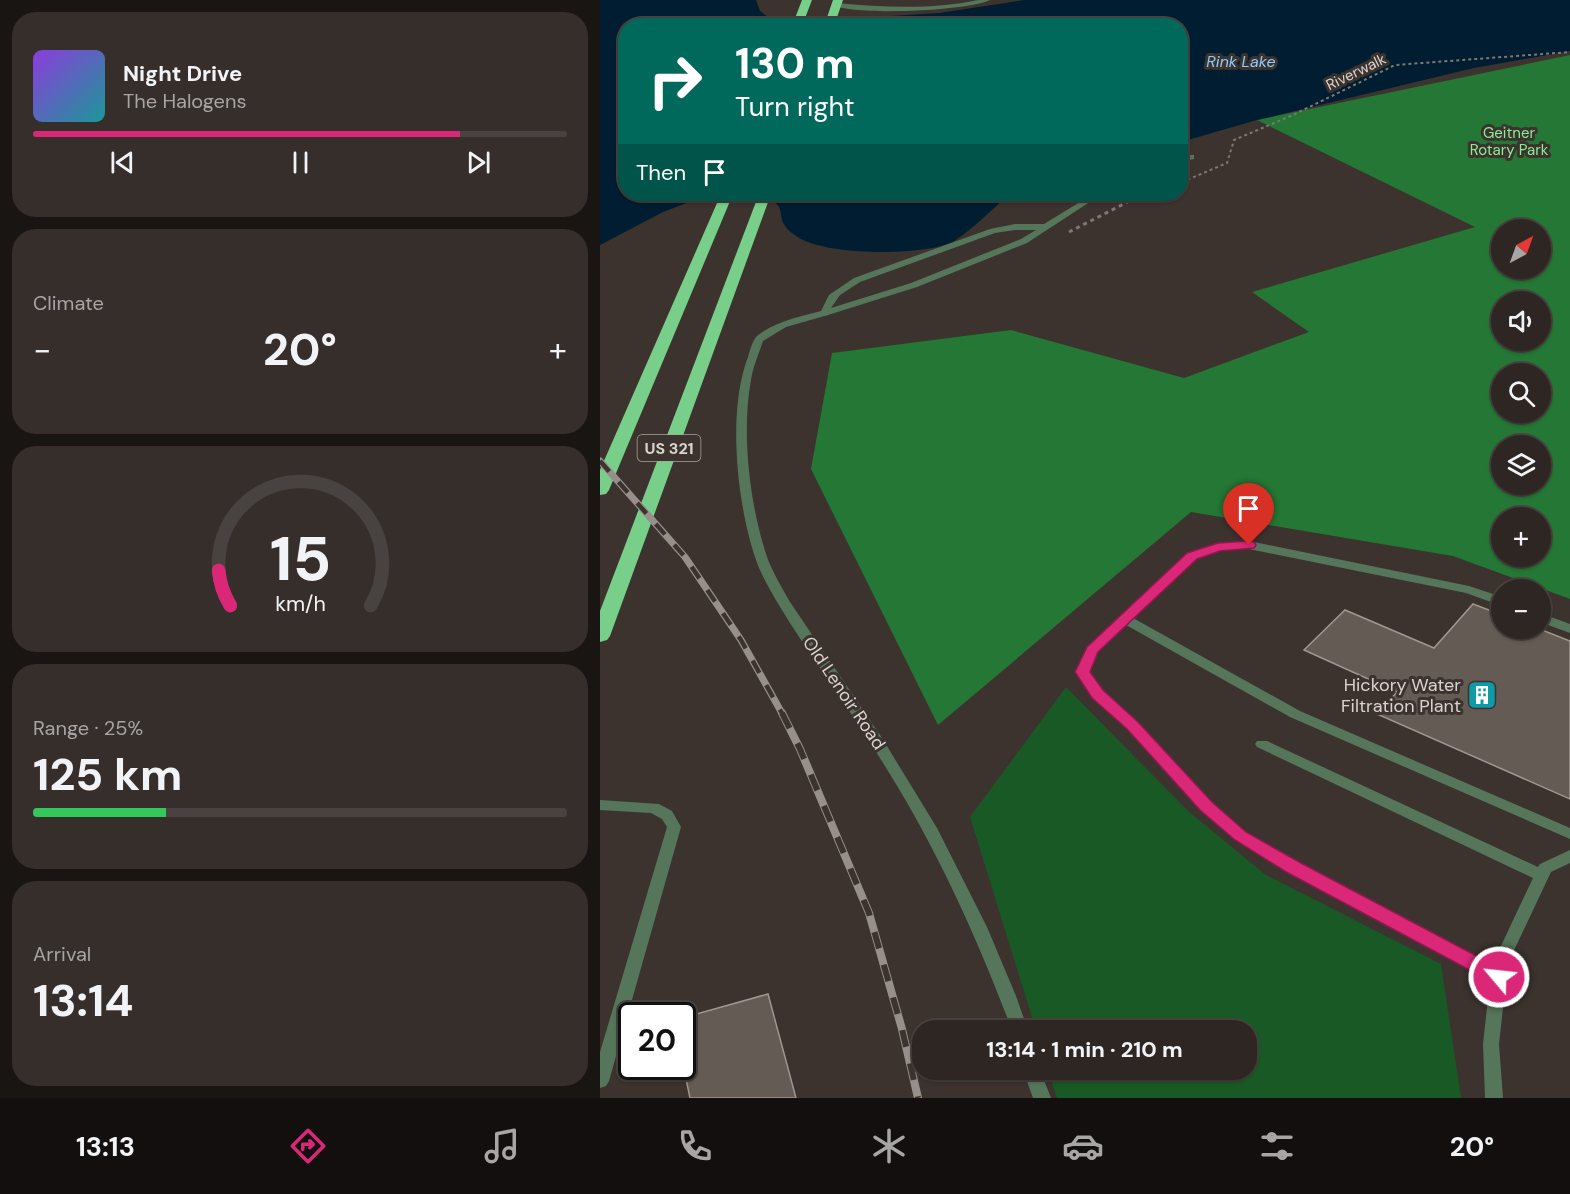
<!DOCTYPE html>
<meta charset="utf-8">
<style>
body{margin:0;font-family:"DM Sans",sans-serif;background:#352e2a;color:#f1f3f6;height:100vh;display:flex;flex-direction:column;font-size:22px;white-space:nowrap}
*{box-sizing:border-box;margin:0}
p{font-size:20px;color:#a7a5a5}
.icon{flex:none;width:33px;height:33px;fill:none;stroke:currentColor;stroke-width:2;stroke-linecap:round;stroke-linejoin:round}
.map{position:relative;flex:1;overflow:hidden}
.details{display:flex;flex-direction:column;gap:12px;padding:12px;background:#191513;width:600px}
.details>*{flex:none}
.guide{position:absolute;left:18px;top:18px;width:570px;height:183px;border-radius:24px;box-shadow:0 2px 4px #0004,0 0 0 2px #484340;background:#00695c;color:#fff;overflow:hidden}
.needle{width:39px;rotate:41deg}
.fabs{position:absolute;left:891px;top:219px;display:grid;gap:12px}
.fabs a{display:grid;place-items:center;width:60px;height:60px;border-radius:50%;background:#2d2622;box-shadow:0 2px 4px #0004,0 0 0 2px #484340;font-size:30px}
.speed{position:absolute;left:18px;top:1002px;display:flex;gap:12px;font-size:30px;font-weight:700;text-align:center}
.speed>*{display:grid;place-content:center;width:78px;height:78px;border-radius:50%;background:#2d2622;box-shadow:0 2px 4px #0004,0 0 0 2px #484340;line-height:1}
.speed .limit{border:3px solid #111;border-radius:9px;background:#fff;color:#111}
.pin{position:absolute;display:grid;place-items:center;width:51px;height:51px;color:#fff;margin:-62px -26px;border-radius:50% 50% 50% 0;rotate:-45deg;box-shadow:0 0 6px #0007}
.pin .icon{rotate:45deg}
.me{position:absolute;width:66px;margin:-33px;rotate:298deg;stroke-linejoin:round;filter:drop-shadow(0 0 4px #0008)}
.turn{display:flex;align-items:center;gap:21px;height:126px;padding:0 18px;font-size:27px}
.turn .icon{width:78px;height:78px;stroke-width:2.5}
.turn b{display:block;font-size:42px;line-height:51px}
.then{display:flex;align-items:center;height:57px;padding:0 18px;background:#0003;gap:12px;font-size:22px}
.big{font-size:45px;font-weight:700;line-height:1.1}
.details .card{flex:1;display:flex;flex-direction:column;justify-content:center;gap:9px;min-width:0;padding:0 21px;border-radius:24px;background:#352e2a}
.details .dial{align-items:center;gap:0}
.dial svg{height:156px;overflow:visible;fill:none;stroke:#484340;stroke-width:7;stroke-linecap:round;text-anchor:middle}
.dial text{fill:#f1f3f6;stroke:none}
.song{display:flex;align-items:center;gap:18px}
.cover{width:72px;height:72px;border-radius:9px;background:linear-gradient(135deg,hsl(270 70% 55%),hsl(180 70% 35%))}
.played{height:6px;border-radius:3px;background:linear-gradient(90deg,#db2777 80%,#484340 80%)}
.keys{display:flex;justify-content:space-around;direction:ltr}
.heat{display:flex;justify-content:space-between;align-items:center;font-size:33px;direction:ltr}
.charge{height:9px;border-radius:4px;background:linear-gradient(90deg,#34c759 25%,#484340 0)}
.trip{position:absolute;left:312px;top:1020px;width:345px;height:60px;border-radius:24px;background:#2d2622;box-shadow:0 2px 4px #0004,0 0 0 2px #484340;font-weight:700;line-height:60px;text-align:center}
.tabs{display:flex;height:96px;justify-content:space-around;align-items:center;background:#120f0e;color:#a7a5a5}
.tabs .icon{width:42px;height:42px}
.tabs .selected{color:#db2777}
.tabs b{font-size:27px;color:#f1f3f6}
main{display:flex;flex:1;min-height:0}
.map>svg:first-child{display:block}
.green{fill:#195925}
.forest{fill:#247734;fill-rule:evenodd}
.water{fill:#001d31}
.building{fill:#655b55;stroke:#a19690;stroke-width:1.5}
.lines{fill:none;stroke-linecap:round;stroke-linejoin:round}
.path-far1{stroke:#7f7773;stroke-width:2;stroke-dasharray:3 3;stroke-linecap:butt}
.path{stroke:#7f7773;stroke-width:3;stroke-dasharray:4 4;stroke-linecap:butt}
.lane{fill:#55765a;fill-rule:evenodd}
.street{fill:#55765a;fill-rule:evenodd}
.highway{fill:#78cf8a;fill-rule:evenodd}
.rail-far1-casing{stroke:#968f8b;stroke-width:7}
.rail-casing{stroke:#968f8b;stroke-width:8}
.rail-far1{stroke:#3c332e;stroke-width:4.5;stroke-dasharray:14;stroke-linecap:butt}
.rail{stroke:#3c332e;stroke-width:6;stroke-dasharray:17;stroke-linecap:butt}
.route{fill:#db2777;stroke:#8e194d;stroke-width:1.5}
.labels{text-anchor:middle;stroke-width:6;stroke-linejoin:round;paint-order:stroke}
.far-street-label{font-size:15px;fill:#dad4d1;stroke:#3c332e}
.far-park-label{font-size:15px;fill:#87ef94;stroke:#3c332e}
.far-water-label{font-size:16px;font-style:italic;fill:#8bcdfd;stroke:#3c332e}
.shield{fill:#3c332e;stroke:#aba4a0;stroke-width:1.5}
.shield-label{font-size:16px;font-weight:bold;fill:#dad4d1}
.poi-label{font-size:18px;fill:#dad4d1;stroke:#3c332e;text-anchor:end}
.street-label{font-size:18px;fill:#dad4d1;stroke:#3c332e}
</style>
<main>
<section class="details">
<div class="card">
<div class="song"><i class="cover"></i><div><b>Night Drive</b><p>The Halogens</p></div></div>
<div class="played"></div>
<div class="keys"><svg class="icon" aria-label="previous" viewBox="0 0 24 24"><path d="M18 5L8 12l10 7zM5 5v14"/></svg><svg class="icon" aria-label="pause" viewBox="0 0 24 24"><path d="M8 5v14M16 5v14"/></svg><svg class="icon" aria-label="next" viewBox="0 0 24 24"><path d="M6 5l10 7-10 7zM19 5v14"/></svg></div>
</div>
<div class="card"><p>Climate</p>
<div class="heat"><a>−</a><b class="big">20°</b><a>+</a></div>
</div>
<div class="card dial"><svg viewBox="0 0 100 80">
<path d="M14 69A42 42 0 1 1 86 69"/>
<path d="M14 69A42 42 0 0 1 8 51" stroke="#db2777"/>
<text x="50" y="56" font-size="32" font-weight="700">15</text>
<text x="50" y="72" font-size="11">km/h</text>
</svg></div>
<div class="card"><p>Range · 25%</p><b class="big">125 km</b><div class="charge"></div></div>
<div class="card"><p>Arrival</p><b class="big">13:14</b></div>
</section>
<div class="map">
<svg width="970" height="1098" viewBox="0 0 970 1098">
<rect width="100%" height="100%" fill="#3c332e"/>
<path class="green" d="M466,687L589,812L666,875L841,964L861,1098H457L448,1070H646V1030H436L370,817Z"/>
<path class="forest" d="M970,55V599L853,556L591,512L338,725L211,469L232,353L411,330L584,378L709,332L652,292L875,227L657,120ZM902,230H940V268H902ZM902,302H940V340H902ZM902,374H940V412H902ZM902,446H940V484H902ZM902,518H940V556H902Z"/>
<path class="water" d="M0,0H156L160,11L169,18L193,22L339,13L424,0H970V51L874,68L657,120L581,142L580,26H26V194H110L63,212L0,245Z
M156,194H410C398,204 362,239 350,243C318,256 231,255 201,239C194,235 185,229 182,220C181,216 181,211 179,207C174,199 164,196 156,194Z"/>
<path class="building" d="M873,604L902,615V628H937L970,641V799L777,714L797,692L704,650L745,610L834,648Z
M168,994L196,1098H90L82,1060V1018Z"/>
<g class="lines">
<path class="path-far1" d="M582,182L627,163L634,140L693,115L795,65L970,52"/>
<path class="path" d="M580,183L585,181
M469,232L543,194"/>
<path class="lane" d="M591,155H594V159L580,162V157Z
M493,194H502L427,243L317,287L228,315L225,316L220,313L229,295L254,278L390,229L415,224H444ZM415,230H436L421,239L311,283L231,308L240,295L260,282L395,233Z
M649,541L869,586L902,597V606L866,593L649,549L619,550L596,559L533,618L700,711L970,828V839L690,717L526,625L498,652L489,672L502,691L538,722L611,802L645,832L700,864L892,965L933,878L657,747L655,744L657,741H667L938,867L940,864L970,850V863L951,872L908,963L899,1044L903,1098H885L883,1044L890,980L690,872L635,840L601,810L528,728L492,697L475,672L487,647L588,553L618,543Z
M940,613L970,624V633L940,622Z
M0,800L59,804L72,811L81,827L9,1081L6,1086L0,1088V1052L67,827L62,819L51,813L0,810Z"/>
<path class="street" d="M378,0H390C369,11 253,16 233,5L236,3C283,7 331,10 378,0Z
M225,310L230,313L228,315L186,327L163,341C159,354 153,366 151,380C141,434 150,506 167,557C173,573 182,588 190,602L282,738L337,828L387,927L416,996L428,1030H412C378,940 339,853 288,771C253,713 212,660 177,602C169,588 160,573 155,557C137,503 127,411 148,357C150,351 152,341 157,336C175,321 203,316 225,310Z
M423,1070H440L451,1098H433Z"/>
<path class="highway" d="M202,0H212L202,26H192Z
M233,0H243L234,26H224Z
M121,194H133L9,490L6,494L0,495V470Z
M159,194H171L10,636L7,640L0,642V611Z"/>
<g class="rail-far1-casing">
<path id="rail-far1" d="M0,461L85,557L141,640L183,715"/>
</g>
<g class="rail-casing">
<path id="rail" d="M182,713L200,749L269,913L302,1029L318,1098"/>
</g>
<use href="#rail-far1" class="rail-far1"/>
<use href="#rail" class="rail"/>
</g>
<path class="route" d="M649,541L654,542L656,545L654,548L620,551L597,559L498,652L490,672L503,690L538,722L612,802L646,832L701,863L905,971L908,977L905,982L899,984L892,982L688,873L635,840L600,810L527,729L492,698L475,672L487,647L587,553L618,543Z"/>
<defs>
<g id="building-square" transform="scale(1.5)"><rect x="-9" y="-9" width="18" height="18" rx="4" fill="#0f9aa8" stroke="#3c332e"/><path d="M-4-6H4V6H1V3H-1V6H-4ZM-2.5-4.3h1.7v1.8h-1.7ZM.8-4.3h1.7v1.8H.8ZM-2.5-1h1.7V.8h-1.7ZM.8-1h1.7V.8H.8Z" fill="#fff"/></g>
</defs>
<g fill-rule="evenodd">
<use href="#building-square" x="882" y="695"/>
</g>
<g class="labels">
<g class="far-street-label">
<text transform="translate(756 72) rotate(-26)" y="5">Riverwalk</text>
</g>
<g class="far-park-label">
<text x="909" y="138">Geitner<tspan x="909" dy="17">Rotary Park</tspan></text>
</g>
<g class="far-water-label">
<text x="641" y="67">Rink Lake</text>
</g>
<rect class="shield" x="37.5" y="435" width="63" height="26" rx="4.5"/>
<g class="shield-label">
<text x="69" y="454">US 321</text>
</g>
<g class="poi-label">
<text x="861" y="691">Hickory Water<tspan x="861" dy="21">Filtration Plant</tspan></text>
</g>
<g class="street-label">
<text transform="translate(244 693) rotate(56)" y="6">Old Lenoir Road</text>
</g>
</g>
</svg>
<div class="fabs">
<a><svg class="needle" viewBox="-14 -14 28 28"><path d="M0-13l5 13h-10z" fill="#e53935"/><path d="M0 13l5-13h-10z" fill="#a7a5a5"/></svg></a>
<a><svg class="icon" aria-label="sound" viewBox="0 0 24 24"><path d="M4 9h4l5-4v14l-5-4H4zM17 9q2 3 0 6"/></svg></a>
<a><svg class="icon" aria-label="search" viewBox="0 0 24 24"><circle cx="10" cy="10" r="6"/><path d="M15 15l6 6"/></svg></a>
<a><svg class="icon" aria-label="layers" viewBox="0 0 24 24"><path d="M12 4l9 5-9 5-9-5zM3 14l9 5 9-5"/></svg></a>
<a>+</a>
<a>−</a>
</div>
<div class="speed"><div class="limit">20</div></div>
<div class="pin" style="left:649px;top:545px;background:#d93025"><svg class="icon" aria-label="arrive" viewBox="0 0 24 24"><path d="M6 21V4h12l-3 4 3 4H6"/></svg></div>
<svg class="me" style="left:899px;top:977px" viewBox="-20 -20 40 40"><circle r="17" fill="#db2777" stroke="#fff" stroke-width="3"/><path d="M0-11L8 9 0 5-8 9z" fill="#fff"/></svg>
<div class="trip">13:14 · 1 min · 210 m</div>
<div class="guide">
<div class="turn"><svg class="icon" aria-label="right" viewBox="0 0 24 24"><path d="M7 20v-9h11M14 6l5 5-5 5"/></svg><div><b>130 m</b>Turn right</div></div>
<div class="then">Then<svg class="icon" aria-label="arrive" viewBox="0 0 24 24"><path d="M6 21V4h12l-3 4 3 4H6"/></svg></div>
</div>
</div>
</main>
<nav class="tabs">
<b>13:13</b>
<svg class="icon selected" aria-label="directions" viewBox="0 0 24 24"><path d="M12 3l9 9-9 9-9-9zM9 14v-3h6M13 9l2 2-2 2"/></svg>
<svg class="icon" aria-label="music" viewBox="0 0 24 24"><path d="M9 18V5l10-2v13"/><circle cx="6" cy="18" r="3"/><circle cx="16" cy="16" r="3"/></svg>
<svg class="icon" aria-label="phone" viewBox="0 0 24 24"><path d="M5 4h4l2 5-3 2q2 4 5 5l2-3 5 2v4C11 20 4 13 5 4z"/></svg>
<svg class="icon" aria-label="climate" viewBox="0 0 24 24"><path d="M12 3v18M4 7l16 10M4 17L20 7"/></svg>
<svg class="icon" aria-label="car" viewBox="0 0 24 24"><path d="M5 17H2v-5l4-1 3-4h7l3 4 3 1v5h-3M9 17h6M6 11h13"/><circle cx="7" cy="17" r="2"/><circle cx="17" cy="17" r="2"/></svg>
<svg class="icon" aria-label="filters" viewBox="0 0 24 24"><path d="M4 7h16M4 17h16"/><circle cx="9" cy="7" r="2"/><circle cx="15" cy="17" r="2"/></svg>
<b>20°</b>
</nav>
